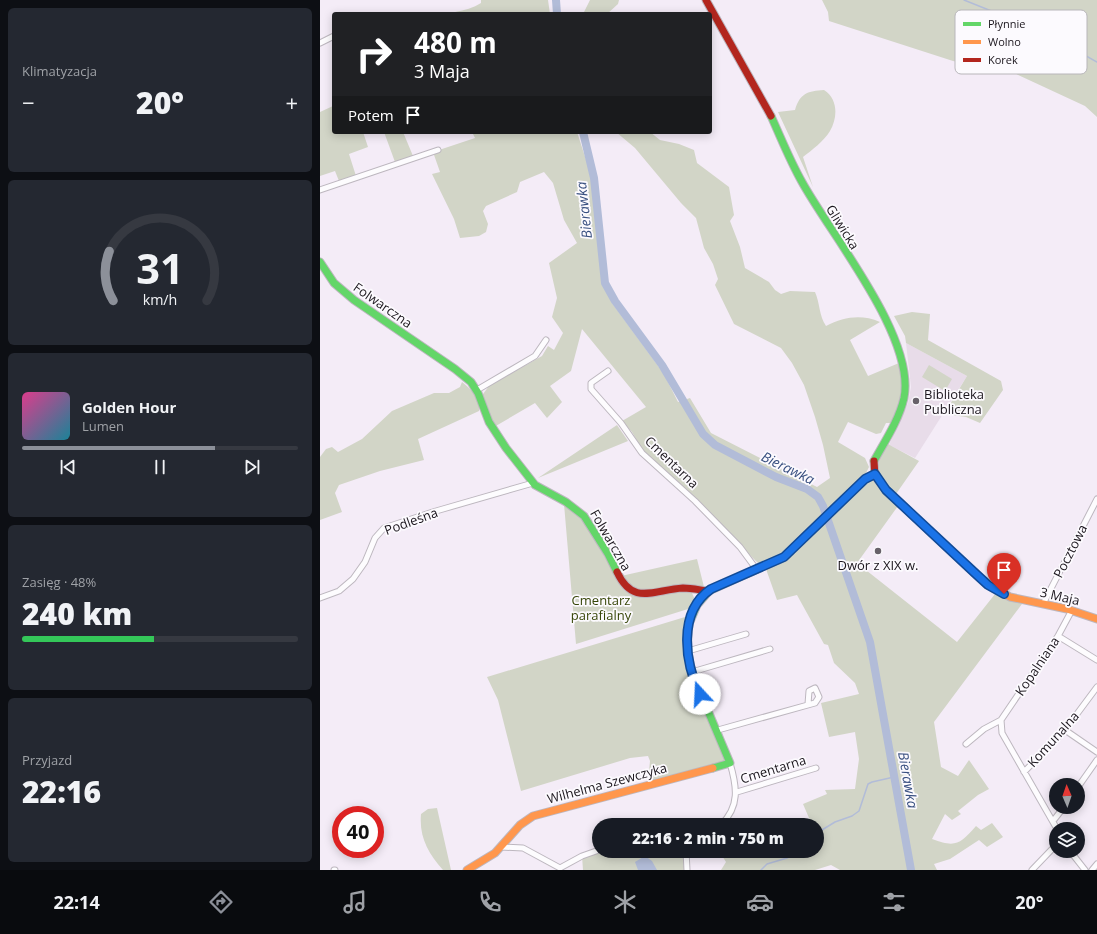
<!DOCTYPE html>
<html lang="pl">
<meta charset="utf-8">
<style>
body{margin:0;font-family:"Open Sans",sans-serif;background:#242831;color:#f1f3f6;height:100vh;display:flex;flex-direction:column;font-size:15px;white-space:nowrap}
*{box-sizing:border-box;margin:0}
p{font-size:13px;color:#9ea1a6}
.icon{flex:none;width:22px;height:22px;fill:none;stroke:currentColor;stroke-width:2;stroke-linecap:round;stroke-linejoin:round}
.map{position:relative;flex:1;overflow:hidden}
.side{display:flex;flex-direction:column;gap:8px;padding:8px;background:#0d0f14;width:320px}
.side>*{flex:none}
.guide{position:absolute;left:12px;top:12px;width:380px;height:122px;border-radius:4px;box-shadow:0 2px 10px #0003;background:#202124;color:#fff;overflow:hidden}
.needle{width:26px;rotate:358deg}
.tools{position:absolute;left:729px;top:778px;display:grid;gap:8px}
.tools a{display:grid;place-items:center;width:36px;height:36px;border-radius:50%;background:#171b24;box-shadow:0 2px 10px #0003;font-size:20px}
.speed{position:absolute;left:12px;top:806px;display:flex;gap:8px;font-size:20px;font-weight:700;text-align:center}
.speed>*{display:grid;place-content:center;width:52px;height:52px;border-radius:50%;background:#171b24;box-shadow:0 2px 10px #0003;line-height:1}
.speed .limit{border:6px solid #d22;background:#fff;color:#111}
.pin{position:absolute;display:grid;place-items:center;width:34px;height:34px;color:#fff;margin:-41px -17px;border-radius:50% 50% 50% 0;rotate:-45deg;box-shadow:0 0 4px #0007}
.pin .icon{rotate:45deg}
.me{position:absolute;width:44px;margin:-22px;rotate:340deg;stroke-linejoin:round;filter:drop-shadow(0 0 3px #0008)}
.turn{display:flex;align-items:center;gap:14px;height:84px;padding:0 16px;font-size:18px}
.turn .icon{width:52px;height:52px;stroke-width:2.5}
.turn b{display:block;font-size:28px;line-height:34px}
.then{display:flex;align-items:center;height:38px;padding:0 16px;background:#0003;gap:8px;font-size:15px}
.big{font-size:30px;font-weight:800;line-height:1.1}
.side .widget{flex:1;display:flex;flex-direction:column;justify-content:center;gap:6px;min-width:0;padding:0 14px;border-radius:6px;background:#242831}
.side .dial{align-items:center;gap:0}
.dial svg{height:104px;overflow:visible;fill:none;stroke:#363941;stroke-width:7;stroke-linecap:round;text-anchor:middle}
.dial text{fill:#f1f3f6;stroke:none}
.song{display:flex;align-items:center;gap:12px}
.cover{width:48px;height:48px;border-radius:6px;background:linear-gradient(135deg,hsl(330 70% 55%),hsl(190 70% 35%))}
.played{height:4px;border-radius:2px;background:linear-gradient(90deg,#8c9099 70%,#363941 70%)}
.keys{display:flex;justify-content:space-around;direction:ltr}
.heat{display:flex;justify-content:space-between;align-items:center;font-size:22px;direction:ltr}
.charge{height:6px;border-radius:3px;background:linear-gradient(90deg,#34c759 48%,#363941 0)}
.trip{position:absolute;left:272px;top:818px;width:232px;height:40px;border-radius:20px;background:#171b24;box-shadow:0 2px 10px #0003;font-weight:800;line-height:40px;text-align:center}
.dock{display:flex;height:64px;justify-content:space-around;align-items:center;background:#090b0e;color:#9ea1a6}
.dock .icon{width:28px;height:28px}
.dock .active{color:#8c9099}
.dock b{font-size:18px;color:#f1f3f6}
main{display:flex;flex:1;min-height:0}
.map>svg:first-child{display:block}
.education{fill:#e8dce9}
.green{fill:#d2d5c7}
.water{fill:#b2bcd8}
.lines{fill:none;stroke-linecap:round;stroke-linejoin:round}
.stream{stroke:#b2bcd8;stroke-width:1.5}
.river{stroke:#b2bcd8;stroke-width:8}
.street-casing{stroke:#bdb7bf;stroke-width:7}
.fast-casing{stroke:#bdb7bf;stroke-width:9}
.slow-casing{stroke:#bdb7bf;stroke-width:9}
.jam-casing{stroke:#bdb7bf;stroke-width:9}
.street{stroke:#fdfcfe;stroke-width:5}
.fast{stroke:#63d668;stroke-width:7}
.slow{stroke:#ff974d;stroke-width:7}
.jam{stroke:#b3261e;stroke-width:7}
.route-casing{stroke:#114b97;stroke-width:10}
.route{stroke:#1a73e8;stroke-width:7}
.poi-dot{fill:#676169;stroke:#fcfafe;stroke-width:1.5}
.labels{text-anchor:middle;stroke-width:3.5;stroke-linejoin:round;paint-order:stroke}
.street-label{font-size:13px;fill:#1b161d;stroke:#fcfafe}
.poi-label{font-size:13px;fill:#1b161d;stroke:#fcfafe;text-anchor:start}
.park-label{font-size:13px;fill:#374608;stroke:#fcfafe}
.water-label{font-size:14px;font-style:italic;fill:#395080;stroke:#fcfafe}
.key{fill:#fcfafe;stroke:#b8b6ba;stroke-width:1}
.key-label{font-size:11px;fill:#1b161d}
</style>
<main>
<section class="side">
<div class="widget"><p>Klimatyzacja</p>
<div class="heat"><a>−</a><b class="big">20°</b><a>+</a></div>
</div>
<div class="widget dial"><svg viewBox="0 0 100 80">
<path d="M14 69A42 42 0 1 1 86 69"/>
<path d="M14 69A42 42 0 0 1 11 31" stroke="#8c9099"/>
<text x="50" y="56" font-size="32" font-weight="700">31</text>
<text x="50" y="72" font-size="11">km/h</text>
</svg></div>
<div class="widget">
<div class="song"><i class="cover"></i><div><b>Golden Hour</b><p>Lumen</p></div></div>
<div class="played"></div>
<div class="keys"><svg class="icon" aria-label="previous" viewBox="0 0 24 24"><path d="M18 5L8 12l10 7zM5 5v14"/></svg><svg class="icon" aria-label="pause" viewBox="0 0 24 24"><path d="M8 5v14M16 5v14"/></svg><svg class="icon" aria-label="next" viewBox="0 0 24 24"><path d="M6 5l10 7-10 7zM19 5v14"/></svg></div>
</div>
<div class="widget"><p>Zasięg · 48%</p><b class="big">240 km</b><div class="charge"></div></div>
<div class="widget"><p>Przyjazd</p><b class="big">22:16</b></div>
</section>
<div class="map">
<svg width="777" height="870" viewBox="0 0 777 870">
<rect width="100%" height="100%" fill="#f4ecf7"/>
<path class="education" d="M586,343L647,376L595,458L569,445L588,403L591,387Z"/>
<path class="green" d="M161,0H228L230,14H108C125,13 146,13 161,3Z
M270,0H299L298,4L287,14H263Z
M502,0H777V117L765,106L694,73L633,61L509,21L508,12Z
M504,90C518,99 518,117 510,131C504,141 492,150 483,157L493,187L458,112L475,110C480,93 488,91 504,90Z
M13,106L14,132H43L48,147L29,154L36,176L19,181L15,171L0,176V112Z
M64,132H83L93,156L75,162Z
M152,132H257L271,175L282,276L292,303L344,374L358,402L370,398L391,433L497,487L510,478L503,445L495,417L484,385L472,363L461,348L414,324L395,285L398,279L393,264L384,248L376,218L361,203L315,148L296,132H330L340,140L359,144L374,150L377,163L409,187L414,215L410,221L420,247L425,268L449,282L455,290L461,294L470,291L495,292C500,303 499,316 506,326C524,317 541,314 560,322L530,340L548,376L579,363C583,388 582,400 571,423H566L561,433L556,434L528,422L518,442L545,458L549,467L546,473L461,556L440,565L323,451L312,432L302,421L326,407L262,329L251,371L230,386L242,402L227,418L215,403L174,427L163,401V394L169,386L222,356L228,346L234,350L243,333L232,317L237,298L229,263L257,243L244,220L233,183L224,172L200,182L197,192L166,206L163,211L168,224L166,232L159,236L140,238L134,219L112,174L120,172L113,152L155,138Z
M592,312L610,314L608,340L681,381L683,390L660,423L646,417L624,414L647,376L586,343L585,336L574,316Z
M609,365L632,379L625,391L602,377Z
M142,382C151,389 161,398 159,411L98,439L104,460L60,471L19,485L15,493L22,512L0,520V457L6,449L12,447L18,452L42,439L72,411L114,393H129L140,387Z
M297,425L308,441L218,478Z
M566,443L599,461L576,494C553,477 555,467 566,443Z
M550,479L554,480L578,506L537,563L637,642L675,594L702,604L614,722L621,767L638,776L649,760L669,789L658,795L638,811L641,814L632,820L625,814L612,839C636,848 640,844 656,826L661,830L672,823L683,837L667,847L659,840L630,859L614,864L617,870H520L511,865L495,870H401L406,862L399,851H497V825H492L483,804L507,794L505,790L535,789L539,759L535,732L509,737L501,703L539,694L535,683L514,663L508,645L504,644L477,595L457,600L446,569L469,558Z
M244,504L258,511L304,590L312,595L318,597L365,591L372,593L375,600L368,609L256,644Z
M377,559L384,587L327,592L310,589L301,576Z
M365,617L363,648L367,670L407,760L378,770L328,781L330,761L328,756L310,758L201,791L178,700L167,677Z
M117,808L131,870H123C108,853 99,837 101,814L108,809Z
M280,851H336L339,857L364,856V870H263L262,856Z"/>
<path class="water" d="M325,856L332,861L337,870H318L315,862Z"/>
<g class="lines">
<path class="stream" d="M644,0L724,32L777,62
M497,833L515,822L532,816L539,811L548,784L552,782L574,777
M441,870L447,864L467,858L478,851"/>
<path class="river" d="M236,0L237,14
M263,132L274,178L285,283L295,301L342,365L383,434L395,445L456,477L487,489L498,497L503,506L550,642L591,870"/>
<g class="street-casing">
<path id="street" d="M0,43L14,36
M0,190L118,150
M288,371L271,383V389L301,423L322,453L375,501L420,547L437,570
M157,390L215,356L226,340
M0,598L19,591L33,579L45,562L55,538L64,528L116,511L213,483
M723,604L777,499
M738,636L777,660
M368,651L426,634
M372,672L450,649
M398,730L495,703L499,697L495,688L489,691L488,704
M745,730L777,752
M646,744L664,729L681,720
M704,772L745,730L777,687
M758,787L777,760
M417,792L496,768
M733,821L744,807
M401,825C420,806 417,787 410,763
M737,829L682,733L681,720L738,636L752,610
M181,847L203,848L240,868L262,856L279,850
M366,851L367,870
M750,851L765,870
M14,870H15
M712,870L736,845
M772,870L777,864"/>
</g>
<g class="fast-casing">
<path id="fast" d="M451,116C461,138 470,161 482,182C511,235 596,337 584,398C579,420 565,441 554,461
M0,262L14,283L34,300L135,369L151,382L158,393L169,422L186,448L215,485L246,502L264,516L288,554L297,572
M393,768L410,763L377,685L370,664L367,644L369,624L377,605L389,591L464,557L484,537"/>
</g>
<g class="slow-casing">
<path id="slow" d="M484,537L545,479L555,474
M649,568L668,585L690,597L747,609L777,619
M147,870L175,853L200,825L213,816L393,768"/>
</g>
<g class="jam-casing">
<path id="jam" d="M386,0L451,116
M554,461L555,476L566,490L649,568
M297,572C313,606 333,590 363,588C371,588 380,590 388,591"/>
</g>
<use href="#street" class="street"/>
<use href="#fast" class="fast"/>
<use href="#slow" class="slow"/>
<use href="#jam" class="jam"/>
</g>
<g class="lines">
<g class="route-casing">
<path id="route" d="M380,694C365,663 357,612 391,589L464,557L545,479L555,474L566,490L656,574L668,585L684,594"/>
</g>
<use href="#route" class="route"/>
</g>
<g class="poi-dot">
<circle cx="596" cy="401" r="4"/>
<circle cx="558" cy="551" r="4"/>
</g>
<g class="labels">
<g class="street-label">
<text transform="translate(523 227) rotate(58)" y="5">Gliwicka</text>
<text transform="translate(63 305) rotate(35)" y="5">Folwarczna</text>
<text transform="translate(352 462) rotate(44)" y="5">Cmentarna</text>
<text transform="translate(91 521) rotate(-20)" y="5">Podleśna</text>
<text transform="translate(291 540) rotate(60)" y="5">Folwarczna</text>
<text transform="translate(750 551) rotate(-63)" y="5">Pocztowa</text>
<text transform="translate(740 596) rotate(13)" y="5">3 Maja</text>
<text transform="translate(717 666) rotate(-56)" y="5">Kopalniana</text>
<text transform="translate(733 739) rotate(-48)" y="5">Komunalna</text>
<text transform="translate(453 769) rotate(-17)" y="5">Cmentarna</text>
<text transform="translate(287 783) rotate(-15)" y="5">Wilhelma Szewczyka</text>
</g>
<g class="poi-label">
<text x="604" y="399">Biblioteka<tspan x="604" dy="15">Publiczna</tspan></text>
<text x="558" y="570" text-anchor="middle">Dwór z XIX w.</text>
</g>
<g class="park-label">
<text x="281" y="605">Cmentarz<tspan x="281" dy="15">parafialny</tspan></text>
</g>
<g class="water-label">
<text transform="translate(264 210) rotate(-96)" y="5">Bierawka</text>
<text transform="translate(468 468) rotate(26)" y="5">Bierawka</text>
<text transform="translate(588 780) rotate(80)" y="5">Bierawka</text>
</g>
</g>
<rect x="635" y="10" width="132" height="64" rx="6" class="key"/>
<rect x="643" y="22" width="18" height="4" fill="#63d668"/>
<rect x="643" y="40" width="18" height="4" fill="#ff974d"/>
<rect x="643" y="58" width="18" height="4" fill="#b3261e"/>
<g class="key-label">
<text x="668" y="28">Płynnie</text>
<text x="668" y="46">Wolno</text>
<text x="668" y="64">Korek</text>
</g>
</svg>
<div class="tools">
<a><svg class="needle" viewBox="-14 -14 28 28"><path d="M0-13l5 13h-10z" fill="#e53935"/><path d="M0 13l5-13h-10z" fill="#9ea1a6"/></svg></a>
<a><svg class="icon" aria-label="layers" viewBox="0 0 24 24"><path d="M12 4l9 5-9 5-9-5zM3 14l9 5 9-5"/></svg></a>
</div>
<div class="speed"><div class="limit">40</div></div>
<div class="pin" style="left:684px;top:594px;background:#d93025"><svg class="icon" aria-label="arrive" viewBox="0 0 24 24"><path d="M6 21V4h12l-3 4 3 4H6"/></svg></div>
<svg class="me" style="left:380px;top:694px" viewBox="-20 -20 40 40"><circle r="19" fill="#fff"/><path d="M0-13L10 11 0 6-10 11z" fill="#1a73e8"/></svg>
<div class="trip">22:16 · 2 min · 750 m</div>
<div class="guide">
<div class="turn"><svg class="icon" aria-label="right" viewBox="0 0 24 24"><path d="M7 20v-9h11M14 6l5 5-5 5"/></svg><div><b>480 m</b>3 Maja</div></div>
<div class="then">Potem<svg class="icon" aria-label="arrive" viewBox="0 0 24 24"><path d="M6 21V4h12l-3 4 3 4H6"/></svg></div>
</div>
</div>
</main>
<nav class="dock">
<b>22:14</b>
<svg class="icon active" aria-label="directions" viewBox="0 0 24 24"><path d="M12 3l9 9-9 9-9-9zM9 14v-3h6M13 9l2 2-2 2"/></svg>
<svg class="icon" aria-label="music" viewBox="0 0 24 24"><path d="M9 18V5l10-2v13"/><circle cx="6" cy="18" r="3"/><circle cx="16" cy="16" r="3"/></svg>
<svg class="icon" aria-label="phone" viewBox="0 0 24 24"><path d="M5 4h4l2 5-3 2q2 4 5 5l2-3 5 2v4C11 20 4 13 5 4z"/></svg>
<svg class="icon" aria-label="climate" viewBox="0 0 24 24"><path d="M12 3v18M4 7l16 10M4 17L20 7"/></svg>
<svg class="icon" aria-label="car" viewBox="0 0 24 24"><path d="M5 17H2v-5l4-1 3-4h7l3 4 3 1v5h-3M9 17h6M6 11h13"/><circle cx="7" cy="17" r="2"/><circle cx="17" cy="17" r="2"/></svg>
<svg class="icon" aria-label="filters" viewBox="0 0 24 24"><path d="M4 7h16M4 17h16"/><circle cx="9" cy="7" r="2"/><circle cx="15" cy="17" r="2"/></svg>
<b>20°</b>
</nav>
